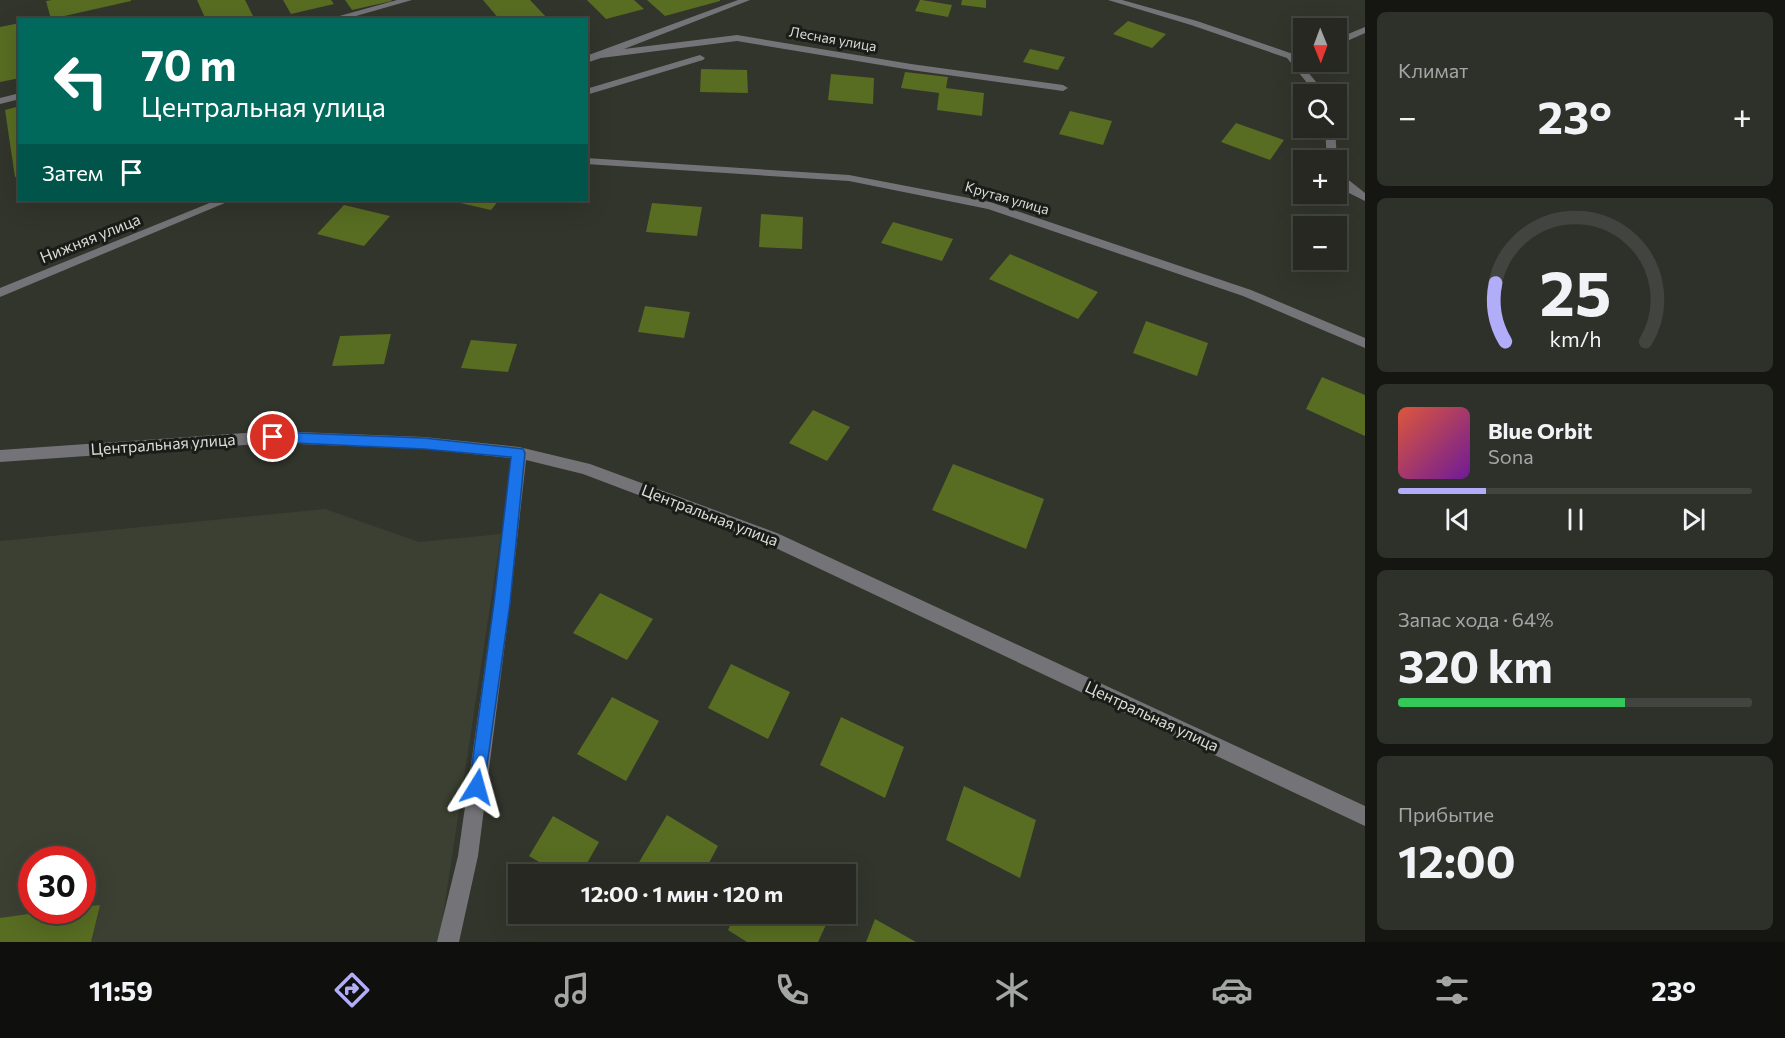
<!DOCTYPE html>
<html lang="ru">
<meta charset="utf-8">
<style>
body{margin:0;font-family:Commissioner,sans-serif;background:#2e302a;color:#f1f3f6;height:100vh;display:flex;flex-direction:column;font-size:22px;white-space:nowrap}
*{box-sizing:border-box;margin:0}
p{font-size:20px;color:#a4a6a5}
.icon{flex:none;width:33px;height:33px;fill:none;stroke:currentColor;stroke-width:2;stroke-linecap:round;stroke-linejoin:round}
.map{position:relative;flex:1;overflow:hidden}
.panel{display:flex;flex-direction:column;gap:12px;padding:12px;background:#151612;width:420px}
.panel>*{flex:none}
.guide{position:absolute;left:18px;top:18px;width:570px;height:183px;border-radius:0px;box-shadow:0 6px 24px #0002,0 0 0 2px #42443f;background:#00695c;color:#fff;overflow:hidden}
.needle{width:39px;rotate:179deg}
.buttons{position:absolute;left:1293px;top:18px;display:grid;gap:12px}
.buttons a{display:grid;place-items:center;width:54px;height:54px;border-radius:0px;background:#262821;box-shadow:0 6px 24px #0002,0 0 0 2px #42443f;font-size:30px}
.speed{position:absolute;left:18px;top:846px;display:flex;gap:12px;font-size:30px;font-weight:700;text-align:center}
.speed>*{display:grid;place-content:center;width:78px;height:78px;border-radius:50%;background:#262821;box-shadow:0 6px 24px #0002,0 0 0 2px #42443f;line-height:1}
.speed .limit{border:9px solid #d22;background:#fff;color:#111}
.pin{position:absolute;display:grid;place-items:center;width:51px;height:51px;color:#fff;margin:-26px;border:3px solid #fff;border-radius:50%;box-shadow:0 2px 6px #0007}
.me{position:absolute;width:66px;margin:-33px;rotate:8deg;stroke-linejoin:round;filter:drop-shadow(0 0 4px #0008)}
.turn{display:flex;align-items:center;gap:21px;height:126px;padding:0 24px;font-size:27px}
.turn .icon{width:78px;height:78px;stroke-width:2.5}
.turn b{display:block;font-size:42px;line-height:51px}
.then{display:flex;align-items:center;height:57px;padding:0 24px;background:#0003;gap:12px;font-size:22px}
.big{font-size:45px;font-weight:700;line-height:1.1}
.panel .widget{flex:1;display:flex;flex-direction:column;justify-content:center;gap:9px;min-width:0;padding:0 21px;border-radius:9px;background:#2e302a}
.panel .dial{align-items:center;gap:0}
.dial svg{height:156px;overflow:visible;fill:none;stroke:#42443f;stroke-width:7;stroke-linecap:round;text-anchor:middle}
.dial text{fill:#f1f3f6;stroke:none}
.song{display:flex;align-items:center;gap:18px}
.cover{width:72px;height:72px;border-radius:9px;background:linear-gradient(135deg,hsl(10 70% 55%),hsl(280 70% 35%))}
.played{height:6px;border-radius:3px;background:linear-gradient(90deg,#b2adf9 25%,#42443f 25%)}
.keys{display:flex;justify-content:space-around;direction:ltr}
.heat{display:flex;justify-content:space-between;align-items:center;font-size:33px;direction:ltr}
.charge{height:9px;border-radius:4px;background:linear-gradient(90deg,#34c759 64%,#42443f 0)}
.trip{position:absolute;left:508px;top:864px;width:348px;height:60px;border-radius:0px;background:#262821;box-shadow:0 6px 24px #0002,0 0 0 2px #42443f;font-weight:700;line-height:60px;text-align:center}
.dock{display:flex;height:96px;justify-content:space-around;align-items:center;background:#0f100d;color:#a4a6a5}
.dock .icon{width:42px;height:42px}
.dock .selected{color:#b2adf9}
.dock b{font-size:27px;color:#f1f3f6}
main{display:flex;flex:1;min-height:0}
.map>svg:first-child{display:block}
.built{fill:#3b4032;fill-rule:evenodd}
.building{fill:#586c22}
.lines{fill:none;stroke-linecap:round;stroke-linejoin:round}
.minor{fill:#747478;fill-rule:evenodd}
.route{fill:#1a73e8;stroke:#114b97;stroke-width:1.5}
.labels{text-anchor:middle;stroke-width:6;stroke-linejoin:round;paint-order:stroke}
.far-street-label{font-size:14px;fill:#dadcd7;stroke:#1a1c18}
.street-label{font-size:16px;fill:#dadcd7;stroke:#1a1c18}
</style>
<main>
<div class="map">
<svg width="1365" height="942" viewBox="0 0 1365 942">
<rect width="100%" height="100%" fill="#32352c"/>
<path class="built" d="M325,509L419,542L501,534L439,942H0V541ZM32,860H82V910H32Z"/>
<path class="building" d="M52,0H131V1L51,19L46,1Z
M197,0H245L255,20H206Z
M283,0H331L334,4L291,14Z
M345,0H391L392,1L352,10Z
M483,0H530L549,20H500Z
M587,0H634L644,9L606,19Z
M647,0H720V1L665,16Z
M920,0H922L952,5L948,17L915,11Z
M962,0H986V8L961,5Z
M1128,21L1166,34L1152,48L1113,34Z
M20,23V78L0,82V27Z
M1030,49L1065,57L1058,70L1023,62Z
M701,69L747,70L748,93L700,92Z
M905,72L948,77L946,88L984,93L982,116L937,110L939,93L901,88Z
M831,74L874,78L873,104L828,100Z
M20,106V176L15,177L5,110Z
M1070,111L1112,121L1103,145L1059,134Z
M1236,123L1284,140L1270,160L1221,142Z
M447,200H499L491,210Z
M652,203L702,207L697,236L646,232Z
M344,205L390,216L364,246L317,234Z
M761,214L803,217L802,249L759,247Z
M893,222L953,239L942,261L881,243Z
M1010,254L1098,292L1078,319L989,279Z
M645,306L690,312L684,338L638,332Z
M1146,321L1208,343L1197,376L1133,353Z
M391,334L384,364L332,366L340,336Z
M471,340L517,344L508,372L461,368Z
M1322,377L1365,395V436L1306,409Z
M813,410L850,427L827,461L789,443Z
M953,464L1044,499L1026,549L932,510Z
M600,593L653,619L627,660L573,633Z
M731,664L790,692L768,739L708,708Z
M612,697L659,721L626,781L577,754Z
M841,717L904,747L885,798L820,765Z
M964,786L1036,820L1020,878L946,840Z
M667,815L718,846L703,874H632Z
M553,816L599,842L581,874H559L529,856Z
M100,905L91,942H0V918L56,910H82V907Z
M736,914H831L818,942H747L728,930Z
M875,919L916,942H866Z"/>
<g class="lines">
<path class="minor" d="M397,0H412L342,20H325Z
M738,0H750L624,49L737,35L911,64L1063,85L1068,88L1063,91L911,70L737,41L601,58L586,63V56Z
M1108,0H1122L1197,21L1293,54L1326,94H1316L1287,58L1191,25Z
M1365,27V33L1336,46V39Z
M700,55L705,58L703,60L586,95V89Z
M20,93V99L0,104V98Z
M1325,128H1335L1337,160L1336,161L1327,160Z
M586,158L849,175L990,202L1251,290L1365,338V348L1243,296L988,209L849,181L586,164Z
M1336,170L1365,193V201L1349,193L1336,180Z
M217,200H232L0,297V288Z
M273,431L424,437L519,447L590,464L777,533L1365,806V826L765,543L583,474L526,460L510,603L478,856L459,942H437L458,856L494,603L511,458L424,449L273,443L0,462V450Z"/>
</g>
<path class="route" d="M273,432L424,438L523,449L525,453L510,603L483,793L477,796L471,793L469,787L494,603L511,457L424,449L273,442L267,437Z"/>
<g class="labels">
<g class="far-street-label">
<text transform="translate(833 39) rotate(10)" y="5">Лесная улица</text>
<text transform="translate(1007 198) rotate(16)" y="5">Крутая улица</text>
</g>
<g class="street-label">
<text transform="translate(90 238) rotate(-22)" y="6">Нижняя улица</text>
<text transform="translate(163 444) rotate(-4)" y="6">Центральная улица</text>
<text transform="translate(710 515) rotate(21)" y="6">Центральная улица</text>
<text transform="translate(1152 716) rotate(25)" y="6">Центральная улица</text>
</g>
</g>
</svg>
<div class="buttons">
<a><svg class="needle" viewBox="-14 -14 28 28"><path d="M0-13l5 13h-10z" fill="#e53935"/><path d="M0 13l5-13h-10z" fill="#a4a6a5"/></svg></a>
<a><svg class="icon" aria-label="search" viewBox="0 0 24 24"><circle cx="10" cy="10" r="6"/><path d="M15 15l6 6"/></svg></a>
<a>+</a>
<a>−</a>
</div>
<div class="speed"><div class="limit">30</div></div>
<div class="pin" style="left:273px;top:437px;background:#d93025"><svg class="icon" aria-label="arrive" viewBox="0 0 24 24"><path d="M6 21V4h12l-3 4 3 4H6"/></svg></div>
<svg class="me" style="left:477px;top:787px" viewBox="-20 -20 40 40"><path d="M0-17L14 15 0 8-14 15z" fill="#1a73e8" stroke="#fff" stroke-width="4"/></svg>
<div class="trip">12:00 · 1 мин · 120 m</div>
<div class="guide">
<div class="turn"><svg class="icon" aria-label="left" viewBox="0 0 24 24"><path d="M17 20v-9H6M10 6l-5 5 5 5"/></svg><div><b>70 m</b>Центральная улица</div></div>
<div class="then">Затем<svg class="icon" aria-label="arrive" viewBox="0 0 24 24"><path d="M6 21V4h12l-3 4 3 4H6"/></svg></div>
</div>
</div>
<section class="panel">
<div class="widget"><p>Климат</p>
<div class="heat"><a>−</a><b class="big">23°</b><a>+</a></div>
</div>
<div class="widget dial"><svg viewBox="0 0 100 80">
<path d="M14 69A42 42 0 1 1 86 69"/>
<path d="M14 69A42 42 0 0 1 9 39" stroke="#b2adf9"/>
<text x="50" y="56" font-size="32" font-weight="700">25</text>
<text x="50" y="72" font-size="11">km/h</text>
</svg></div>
<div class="widget">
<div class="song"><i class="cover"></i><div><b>Blue Orbit</b><p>Sona</p></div></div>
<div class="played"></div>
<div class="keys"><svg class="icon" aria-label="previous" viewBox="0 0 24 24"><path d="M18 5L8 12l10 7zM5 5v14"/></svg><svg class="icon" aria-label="pause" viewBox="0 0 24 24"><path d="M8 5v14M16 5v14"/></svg><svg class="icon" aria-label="next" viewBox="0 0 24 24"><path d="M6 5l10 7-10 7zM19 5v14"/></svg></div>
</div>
<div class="widget"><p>Запас хода · 64%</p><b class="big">320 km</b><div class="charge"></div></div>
<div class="widget"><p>Прибытие</p><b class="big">12:00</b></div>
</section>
</main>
<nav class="dock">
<b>11:59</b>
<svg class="icon selected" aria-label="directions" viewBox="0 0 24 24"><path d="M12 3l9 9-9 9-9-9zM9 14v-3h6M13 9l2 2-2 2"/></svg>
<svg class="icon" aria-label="music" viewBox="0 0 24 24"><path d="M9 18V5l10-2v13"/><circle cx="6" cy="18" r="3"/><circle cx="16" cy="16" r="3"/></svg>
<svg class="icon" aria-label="phone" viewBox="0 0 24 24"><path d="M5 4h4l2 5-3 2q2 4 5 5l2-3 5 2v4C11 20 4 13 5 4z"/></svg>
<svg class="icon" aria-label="climate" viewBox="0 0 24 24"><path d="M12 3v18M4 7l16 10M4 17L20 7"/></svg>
<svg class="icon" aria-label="car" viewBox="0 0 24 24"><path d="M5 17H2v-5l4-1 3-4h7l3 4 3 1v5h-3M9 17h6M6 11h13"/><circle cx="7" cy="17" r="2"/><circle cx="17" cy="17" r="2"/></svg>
<svg class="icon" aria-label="filters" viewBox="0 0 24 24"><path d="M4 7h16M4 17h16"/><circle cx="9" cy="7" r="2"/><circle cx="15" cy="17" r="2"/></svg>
<b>23°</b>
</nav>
